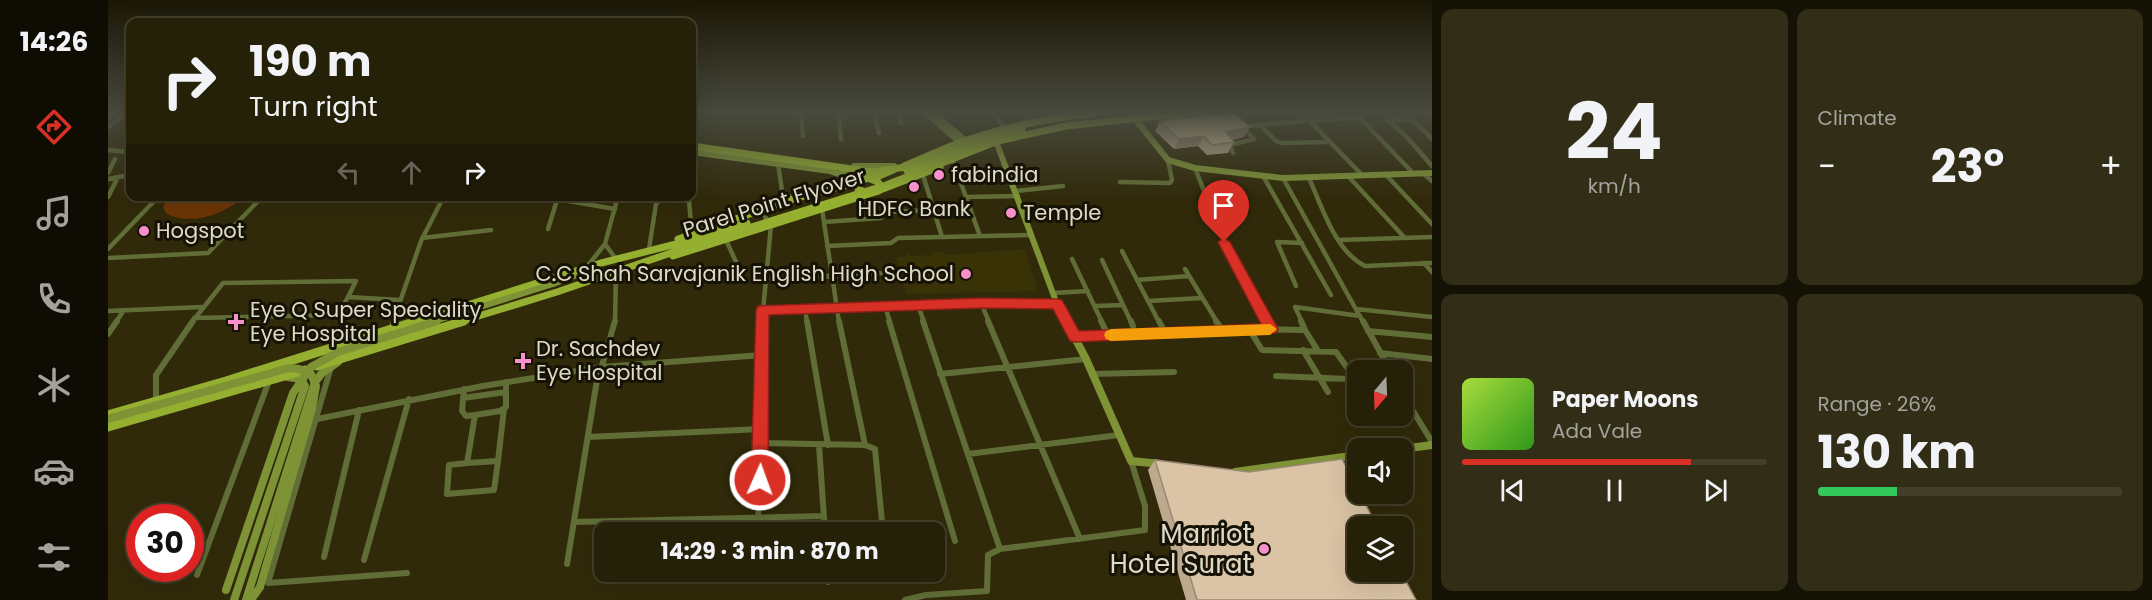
<!DOCTYPE html>
<meta charset="utf-8">
<style>
body{margin:0;font-family:Poppins,sans-serif;background:#312d16;color:#f1f3f6;height:100vh;display:flex;flex-direction:column;font-size:22px;white-space:nowrap}
*{box-sizing:border-box;margin:0}
p{font-size:20px;color:#a3a39c}
.icon{flex:none;width:33px;height:33px;fill:none;stroke:currentColor;stroke-width:2;stroke-linecap:round;stroke-linejoin:round}
.map{position:relative;flex:1;overflow:hidden}
.side{display:flex;flex-direction:column;gap:9px;padding:9px;background:#141204;width:720px}
.side>*{flex:none}
.top-card{position:absolute;left:18px;top:18px;width:570px;height:183px;border-radius:12px;box-shadow:0 6px 24px #0002,0 0 0 2px #423e29;background:#252008;color:#f1f3f6;overflow:hidden}
.needle{width:39px;rotate:199deg}
.tools{position:absolute;left:1239px;top:360px;display:grid;gap:12px}
.tools a{display:grid;place-items:center;width:66px;height:66px;border-radius:12px;background:#252008;box-shadow:0 6px 24px #0002,0 0 0 2px #423e29;font-size:30px}
.speed{position:absolute;left:18px;top:504px;display:flex;gap:12px;font-size:30px;font-weight:700;text-align:center}
.speed>*{display:grid;place-content:center;width:78px;height:78px;border-radius:50%;background:#252008;box-shadow:0 6px 24px #0002,0 0 0 2px #423e29;line-height:1}
.speed .limit{border:9px solid #d22;background:#fff;color:#111}
.pin{position:absolute;display:grid;place-items:center;width:51px;height:51px;color:#fff;margin:-62px -26px;border-radius:50% 50% 50% 0;rotate:-45deg;box-shadow:0 0 6px #0007}
.pin .icon{rotate:45deg}
.me{position:absolute;width:66px;margin:-33px;rotate:2deg;stroke-linejoin:round;filter:drop-shadow(0 0 4px #0008)}
.turn{display:flex;align-items:center;gap:21px;height:126px;padding:0 24px;font-size:27px}
.turn .icon{width:78px;height:78px;stroke-width:2.5}
.turn b{display:block;font-size:42px;line-height:51px}
.lanes{display:flex;align-items:center;height:57px;padding:0 24px;background:#0003;justify-content:center;gap:30px;direction:ltr}
.lanes .off{opacity:.35}
.big{font-size:45px;font-weight:700;line-height:1.1}
.side .widget{flex:1;display:flex;flex-direction:column;justify-content:center;gap:9px;min-width:0;padding:0 21px;border-radius:12px;background:#312d16}
.side .dial{align-items:center;gap:0}
.dial b{font-size:78px;line-height:1}
.song{display:flex;align-items:center;gap:18px}
.cover{width:72px;height:72px;border-radius:9px;background:linear-gradient(135deg,hsl(80 70% 55%),hsl(110 70% 35%))}
.played{height:6px;border-radius:3px;background:linear-gradient(90deg,#d93025 75%,#423e29 75%)}
.keys{display:flex;justify-content:space-around;direction:ltr}
.heat{display:flex;justify-content:space-between;align-items:center;font-size:33px;direction:ltr}
.charge{height:9px;border-radius:4px;background:linear-gradient(90deg,#34c759 26%,#423e29 0)}
.side .tiles{flex:1;display:grid;gap:9px;grid-template-columns:repeat(2,1fr)}
.trip{position:absolute;left:486px;top:522px;width:351px;height:60px;border-radius:12px;background:#252008;box-shadow:0 6px 24px #0002,0 0 0 2px #423e29;font-weight:700;line-height:60px;text-align:center}
main{display:flex;flex:1;min-height:0}
.tab-bar{display:flex;flex-direction:column;width:108px;justify-content:space-around;align-items:center;background:#0f0d03;color:#a3a39c}
.tab-bar .icon{width:42px;height:42px}
.tab-bar .on{color:#d93025}
.tab-bar b{font-size:27px;color:#f1f3f6}
.map>svg:first-child{display:block}
.built{fill:#3a3207}
.green{fill:#6f3606}
.lines{fill:none;stroke-linecap:round;stroke-linejoin:round}
.street-far1{stroke:#606d37;stroke-width:4.5}
.street{stroke:#606d37;stroke-width:6}
.secondary-far1{stroke:#7e9236;stroke-width:6}
.secondary{stroke:#7e9236;stroke-width:8}
.primary-far1{stroke:#95af31;stroke-width:7}
.primary{stroke:#95af31;stroke-width:9}
.secondary-bridge-far1{stroke:#7e9236;stroke-width:6}
.secondary-bridge{stroke:#7e9236;stroke-width:8}
.primary-bridge{stroke:#95af31;stroke-width:7}
.wall{fill:#bca98e}
.shaded-wall{fill:#998974}
.building{fill:#dbc4a5;stroke:#998974;stroke-width:1.5}
.route{fill:#d93025;stroke:#8d1f18;stroke-width:1.5}
.slow{fill:#f59e0b}
.poi-dot{fill:#f890cc;stroke:#161306;stroke-width:2}
.labels{text-anchor:middle;stroke-width:6;stroke-linejoin:round;paint-order:stroke}
.poi-label{font-size:21px;fill:#dedac8;stroke:#161306;text-anchor:start}
.street-label{font-size:21px;fill:#dedac8;stroke:#161306}
.near-poi-label{font-size:26px;fill:#dedac8;stroke:#161306;text-anchor:end}
</style>
<main>
<nav class="tab-bar">
<b>14:26</b>
<svg class="icon on" aria-label="directions" viewBox="0 0 24 24"><path d="M12 3l9 9-9 9-9-9zM9 14v-3h6M13 9l2 2-2 2"/></svg>
<svg class="icon" aria-label="music" viewBox="0 0 24 24"><path d="M9 18V5l10-2v13"/><circle cx="6" cy="18" r="3"/><circle cx="16" cy="16" r="3"/></svg>
<svg class="icon" aria-label="phone" viewBox="0 0 24 24"><path d="M5 4h4l2 5-3 2q2 4 5 5l2-3 5 2v4C11 20 4 13 5 4z"/></svg>
<svg class="icon" aria-label="climate" viewBox="0 0 24 24"><path d="M12 3v18M4 7l16 10M4 17L20 7"/></svg>
<svg class="icon" aria-label="car" viewBox="0 0 24 24"><path d="M5 17H2v-5l4-1 3-4h7l3 4 3 1v5h-3M9 17h6M6 11h13"/><circle cx="7" cy="17" r="2"/><circle cx="17" cy="17" r="2"/></svg>
<svg class="icon" aria-label="filters" viewBox="0 0 24 24"><path d="M4 7h16M4 17h16"/><circle cx="9" cy="7" r="2"/><circle cx="15" cy="17" r="2"/></svg>
</nav>
<div class="map">
<svg width="1324" height="600" viewBox="0 0 1324 600">
<rect width="100%" height="100%" fill="#312a0a"/>
<path class="built" d="M916,249L930,291L798,294L788,257H798V253L803,256L824,255L823,252H835L837,255Z"/>
<path class="green" d="M59,196H136V197C116,214 84,226 59,214L55,208Z"/>
<g class="lines">
<path class="street-far1" d="M693,113L695,136
M730,113L733,139
M766,113L771,133
M790,113L793,123
M886,113L897,129
M1298,113L1324,139
M1321,113L1324,116
M0,118L7,113
M1303,119L1279,120L1297,135L1324,166
M1201,120L1252,118L1306,174
M1201,120L1255,176
M1152,125L1197,121
M1134,126L1152,125L1168,141L1174,143L1218,142
M0,127L19,113
M0,150L22,152
M1125,153L1122,145L1146,139L1135,127
M845,161L872,236
M670,163L674,191L685,199
M1087,168L1116,242L1159,322
M0,173L7,159
M1316,174L1324,181
M815,175L834,237
M1155,176L1223,295
M1279,176L1324,224
M1241,177L1296,237
M1175,178L1255,322
M1201,178C1214,207 1227,251 1257,266L1324,263
M0,179L22,175
M1012,182L1062,183L1064,180L1060,160
M908,191L955,186
M431,196L507,209
M0,197L10,177
M858,197L910,196
M334,199L369,196
M714,209L731,322
M653,211L663,225L654,322
M779,212L826,210
M716,222L773,218
M440,229L449,200
M314,238L383,230
M618,240L634,275
M1231,240L1324,237
M497,244L510,196
M719,246L783,243L790,238L922,235
M0,249L51,196
M541,249L548,204L552,199L581,201L584,234
M1014,251L1051,322
M0,258L100,253L155,196
M964,259L994,322
M994,260L1023,322
M1316,263L1324,272
M478,268L497,244L508,259
M1077,269L1109,322
M657,279L779,273
M1029,280L1081,276
M1188,286L1169,242L1194,243
M945,293L980,291
M1040,301L1094,298
M873,303L881,322
M810,305L816,322
M777,306L782,322
M987,306L1015,305
M697,309L699,322
M1248,309L1324,317
M654,310L873,303L949,304
M0,311L94,307
M86,318L230,315L240,297
M8,322L16,310
M84,322L115,283L248,281L240,297L292,300
M285,322L313,241L336,196
M507,322L508,270
M1194,322L1187,307L1252,316"/>
<path class="street" d="M699,321L720,445
M731,321L757,445
M781,321L847,541
M815,321L892,549L1037,530V506L1023,461
M880,321L972,539
M993,321L1000,335
M1023,321L1025,326
M1051,321L1057,333
M1108,321L1114,330
M1159,321L1163,329
M1255,321L1282,370
M1141,329L1154,350L1228,352L1245,376L1241,379L1168,376
M1197,330L1210,351
M282,331L286,321
M1260,331L1324,337
M0,334L9,321
M967,337L1141,329L1197,330L1193,321
M1195,350L1220,392
M1272,353L1324,359
M223,367L160,583L299,573
M832,374L978,359
M985,374L1066,372
M356,389L354,411L358,416L367,415L359,463L341,465L339,494L386,490L390,461
M1294,393L1324,442
M355,398L398,392
M48,400V375L85,321
M367,415L392,411L398,407V382
M209,419L375,386L494,367L654,355
M480,437L653,429
M653,443L757,445L767,449L775,532
M711,445L717,532
M860,454L1011,435
M359,463L390,461L396,409
M466,522L716,516
M650,532L654,321
M216,557L251,410
M256,560L301,399
M459,564L488,386L507,321
M720,572V582
M89,575L161,381
M797,600L818,595L879,591L880,555L892,549"/>
<path class="secondary-far1" d="M818,113L855,145
M825,113L857,140
M1022,113L1060,160L1087,168L1175,178L1324,173
M889,144L949,304L959,322
M584,152L722,171L750,181
M746,166H786
M733,172L758,175L762,178
M445,284L487,268"/>
<path class="secondary" d="M958,321L978,359L1023,461L1053,464
M1294,449L1324,445
M1127,472L1250,455
M126,600L197,386L193,379L180,377
M138,600L207,382L214,373L230,362
M143,600L152,587"/>
<path class="primary-far1" d="M1068,117L1099,113
M796,166C816,158 836,148 856,141C899,126 943,118 988,113
M760,178L770,182L773,186L771,191L761,194L750,189V182Z
M764,179L785,170
M772,190L832,167
M570,239L685,199L750,182
M565,256L761,194
M305,322L493,263L580,241
M351,322L449,292L583,246"/>
<path class="primary" d="M209,366L356,321
M0,415L118,381L309,321
M0,427L197,370"/>
<path class="secondary-bridge-far1" d="M324,322L445,284"/>
<path class="secondary-bridge" d="M0,419L181,368L191,369L203,374L208,386L204,409L152,587
M118,590L185,393L203,367L230,352L329,321"/>
<path class="primary-bridge" d="M584,146L765,172L804,166
M799,171L883,137L914,129
M580,241L639,223
M583,246L778,185L890,141L958,126L1078,113"/>
</g>
<path class="wall" d="M1200,113H1232V114L1202,115Z
M1052,121L1142,127L1136,137L1124,140L1126,142L1120,153L1099,155L1090,146L1066,149L1047,131Z
M1047,460L1308,600H1078L1040,470Z
M725,572H752L750,577H725Z"/>
<path class="shaded-wall" d="M1142,127L1136,137L1113,142L1118,132Z
M1096,136L1090,146L1066,149L1071,139Z"/>
<path class="building" d="M1117,113H1126L1142,127L1118,132L1126,142L1104,145L1096,136L1071,139L1052,121Z
M1234,459L1250,489V494H1252L1269,526H1250V572H1293L1308,600H1089L1047,460L1141,472Z"/>
<linearGradient id="sky" x2="0" y2="1"><stop stop-color="#1b1706"/><stop offset="0.57" stop-color="#484a3e"/><stop offset="1" stop-color="#484a3e" stop-opacity="0"/></linearGradient>
<rect width="1324" height="197" fill="url(#sky)"/>
<path class="route" d="M1116,238L1122,242L1168,325L1170,329L1168,333L967,342L962,341L945,309L873,308L661,315L660,480L658,486L652,488L646,486L643,480L648,310L650,306L873,298L949,299L954,300L971,331L1153,324L1110,242Z"/>
<path class="slow" d="M1162,324L1169,329L1162,335L1003,341L998,339L996,335L998,331L1003,329Z"/>
<g class="poi-dot">
<circle cx="831" cy="175" r="6"/>
<circle cx="806" cy="187" r="6"/>
<circle cx="903" cy="213" r="6"/>
<circle cx="36" cy="231" r="6"/>
<circle cx="858" cy="274" r="6"/>
<path d="M125 313h6v6h6v6h-6v6h-6v-6h-6v-6h6z"/>
<path d="M412 352h6v6h6v6h-6v6h-6v-6h-6v-6h6z"/>
<circle cx="1156" cy="549" r="6"/>
</g>
<g class="labels">
<g class="poi-label">
<text x="843" y="182">fabindia</text>
<text x="806" y="216" text-anchor="middle">HDFC Bank</text>
<text x="915" y="220">Temple</text>
<text x="48" y="238">Hogspot</text>
<text x="846" y="281" text-anchor="end">C.C Shah Sarvajanik English High School</text>
<text x="142" y="317">Eye Q Super Speciality<tspan x="142" dy="24">Eye Hospital</tspan></text>
<text x="428" y="356">Dr. Sachdev<tspan x="428" dy="24">Eye Hospital</tspan></text>
</g>
<g class="street-label">
<text transform="translate(666 203) rotate(-17)" y="7">Parel Point Flyover</text>
</g>
<g class="near-poi-label">
<text x="1144" y="543">Marriot<tspan x="1144" dy="30">Hotel Surat</tspan></text>
</g>
</g>
</svg>
<div class="tools">
<a><svg class="needle" viewBox="-14 -14 28 28"><path d="M0-13l5 13h-10z" fill="#e53935"/><path d="M0 13l5-13h-10z" fill="#a3a39c"/></svg></a>
<a><svg class="icon" aria-label="sound" viewBox="0 0 24 24"><path d="M4 9h4l5-4v14l-5-4H4zM17 9q2 3 0 6"/></svg></a>
<a><svg class="icon" aria-label="layers" viewBox="0 0 24 24"><path d="M12 4l9 5-9 5-9-5zM3 14l9 5 9-5"/></svg></a>
</div>
<div class="speed"><div class="limit">30</div></div>
<div class="pin" style="left:1116px;top:242px;background:#d93025"><svg class="icon" aria-label="arrive" viewBox="0 0 24 24"><path d="M6 21V4h12l-3 4 3 4H6"/></svg></div>
<svg class="me" style="left:652px;top:480px" viewBox="-20 -20 40 40"><circle r="17" fill="#d93025" stroke="#fff" stroke-width="3"/><path d="M0-11L8 9 0 5-8 9z" fill="#fff"/></svg>
<div class="trip">14:29 · 3 min · 870 m</div>
<div class="top-card">
<div class="turn"><svg class="icon" aria-label="right" viewBox="0 0 24 24"><path d="M7 20v-9h11M14 6l5 5-5 5"/></svg><div><b>190 m</b>Turn right</div></div>
<div class="lanes"><svg class="icon off" aria-label="left" viewBox="0 0 24 24"><path d="M17 20v-9H6M10 6l-5 5 5 5"/></svg><svg class="icon off" aria-label="ahead" viewBox="0 0 24 24"><path d="M12 20V5M6 11l6-6 6 6"/></svg><svg class="icon" aria-label="right" viewBox="0 0 24 24"><path d="M7 20v-9h11M14 6l5 5-5 5"/></svg></div>
</div>
</div>
<section class="side">
<div class="tiles">
<div class="widget dial"><b>24</b><p>km/h</p></div>
<div class="widget"><p>Climate</p>
<div class="heat"><a>−</a><b class="big">23°</b><a>+</a></div>
</div>
<div class="widget">
<div class="song"><i class="cover"></i><div><b>Paper Moons</b><p>Ada Vale</p></div></div>
<div class="played"></div>
<div class="keys"><svg class="icon" aria-label="previous" viewBox="0 0 24 24"><path d="M18 5L8 12l10 7zM5 5v14"/></svg><svg class="icon" aria-label="pause" viewBox="0 0 24 24"><path d="M8 5v14M16 5v14"/></svg><svg class="icon" aria-label="next" viewBox="0 0 24 24"><path d="M6 5l10 7-10 7zM19 5v14"/></svg></div>
</div>
<div class="widget"><p>Range · 26%</p><b class="big">130 km</b><div class="charge"></div></div>
</div>
</section>
</main>
